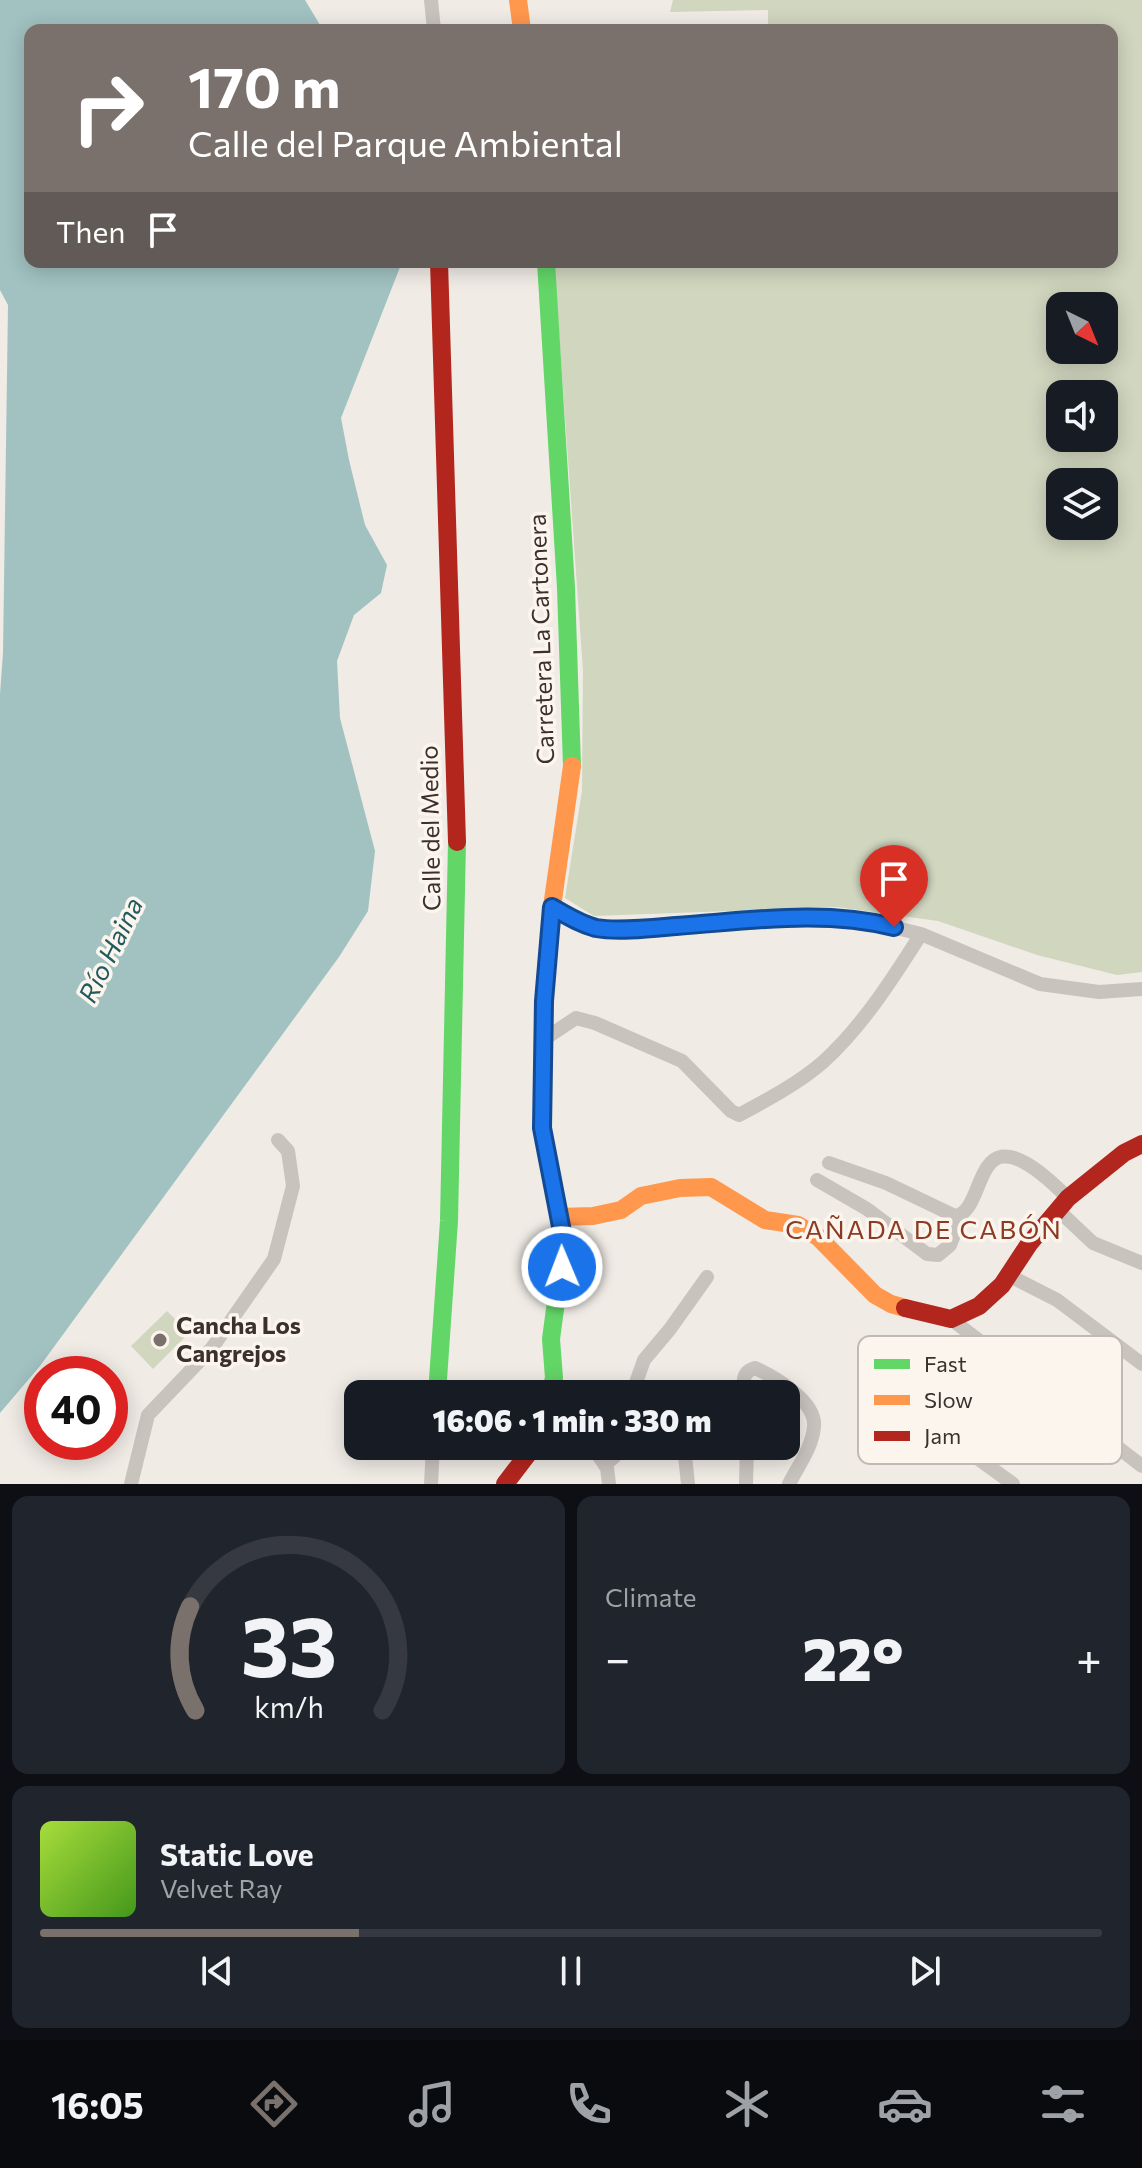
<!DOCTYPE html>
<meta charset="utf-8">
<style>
body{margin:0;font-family:Commissioner,sans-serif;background:#20242c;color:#f1f3f6;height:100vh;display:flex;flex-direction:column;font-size:30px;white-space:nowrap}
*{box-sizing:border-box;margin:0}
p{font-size:26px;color:#9ea1a6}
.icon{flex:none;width:44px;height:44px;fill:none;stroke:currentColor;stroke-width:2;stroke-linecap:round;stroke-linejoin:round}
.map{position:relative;height:1484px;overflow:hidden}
.sheet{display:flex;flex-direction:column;gap:12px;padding:12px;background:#0d0f14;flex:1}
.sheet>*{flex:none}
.top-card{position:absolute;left:24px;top:24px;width:1094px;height:244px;border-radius:16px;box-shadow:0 4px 20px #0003;background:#7a716c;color:#fff;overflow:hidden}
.needle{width:52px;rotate:137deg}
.buttons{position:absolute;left:1046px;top:292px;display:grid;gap:16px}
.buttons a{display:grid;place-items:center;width:72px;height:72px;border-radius:16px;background:#171b24;box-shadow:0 4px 20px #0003;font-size:40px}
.speed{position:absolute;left:24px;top:1356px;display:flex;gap:16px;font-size:40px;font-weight:700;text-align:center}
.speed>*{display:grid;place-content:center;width:104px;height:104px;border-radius:50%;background:#171b24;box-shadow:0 4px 20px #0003;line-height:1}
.speed .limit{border:12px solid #d22;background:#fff;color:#111}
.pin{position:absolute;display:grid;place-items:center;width:68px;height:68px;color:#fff;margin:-82px -34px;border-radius:50% 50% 50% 0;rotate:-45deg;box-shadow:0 0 8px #0007}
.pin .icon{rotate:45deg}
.me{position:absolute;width:88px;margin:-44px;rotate:359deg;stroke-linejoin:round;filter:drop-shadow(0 0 6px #0008)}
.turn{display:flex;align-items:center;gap:28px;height:168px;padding:0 32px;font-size:36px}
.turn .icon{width:104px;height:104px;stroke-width:2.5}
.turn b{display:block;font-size:56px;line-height:68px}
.then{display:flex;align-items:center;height:76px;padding:0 32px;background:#0003;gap:16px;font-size:30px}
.big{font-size:60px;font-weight:800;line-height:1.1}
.sheet .widget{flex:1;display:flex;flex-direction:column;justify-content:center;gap:12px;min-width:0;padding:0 28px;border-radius:16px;background:#20242c}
.sheet .dial{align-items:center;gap:0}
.dial svg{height:208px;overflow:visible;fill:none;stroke:#363941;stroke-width:7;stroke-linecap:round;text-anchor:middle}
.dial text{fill:#f1f3f6;stroke:none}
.song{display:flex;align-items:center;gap:24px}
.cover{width:96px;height:96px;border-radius:12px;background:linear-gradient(135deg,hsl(80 70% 55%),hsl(100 70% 35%))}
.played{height:8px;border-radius:4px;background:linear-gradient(90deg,#7a716c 30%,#363941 30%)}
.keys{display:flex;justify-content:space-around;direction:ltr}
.heat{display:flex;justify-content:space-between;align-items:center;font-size:44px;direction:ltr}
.sheet .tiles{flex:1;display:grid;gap:12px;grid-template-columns:1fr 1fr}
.widget:last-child{grid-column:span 2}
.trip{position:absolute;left:344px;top:1380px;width:456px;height:80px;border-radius:16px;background:#171b24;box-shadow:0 4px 20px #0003;font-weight:800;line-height:80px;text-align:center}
.tab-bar{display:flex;height:128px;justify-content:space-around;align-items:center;background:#090b0e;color:#9ea1a6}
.tab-bar .icon{width:56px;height:56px}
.tab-bar .on{color:#7a716c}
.tab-bar b{font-size:36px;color:#f1f3f6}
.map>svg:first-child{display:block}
.green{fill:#d1d6bf;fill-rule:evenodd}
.water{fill:#a1c2c1}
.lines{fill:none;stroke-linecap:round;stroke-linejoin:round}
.street{stroke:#c9c3be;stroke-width:14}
.fast{stroke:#63d668;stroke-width:18}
.slow{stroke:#ff974d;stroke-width:18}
.jam{stroke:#b3261e;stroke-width:18}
.route-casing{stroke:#114b97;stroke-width:20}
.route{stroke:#1a73e8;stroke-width:14}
.poi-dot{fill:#7a716c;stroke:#fbf5ee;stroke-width:3}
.labels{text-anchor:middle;stroke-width:7;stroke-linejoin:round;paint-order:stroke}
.street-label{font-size:24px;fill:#3b302b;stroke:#fbf5ee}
.poi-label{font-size:24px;font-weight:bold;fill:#3b302b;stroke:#fbf5ee;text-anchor:start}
.water-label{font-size:26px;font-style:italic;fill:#1f5a5e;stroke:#fbf5ee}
.neighbourhood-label{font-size:26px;letter-spacing:2px;fill:#8c3b22;stroke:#fbf5ee}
.key{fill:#fbf5ee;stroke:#c1bab4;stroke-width:2}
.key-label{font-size:22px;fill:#3b302b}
</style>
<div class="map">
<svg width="1142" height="1484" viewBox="0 0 1142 1484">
<rect width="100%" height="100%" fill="#f0ebe5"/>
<path class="green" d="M673,0H1142V972L1117,975L1037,955L938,921L837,907L594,916L565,898L582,791L583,671L554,262H1112V30H768V10L670,12ZM1060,306H1104V350H1060ZM1060,394H1104V438H1060ZM1060,482H1104V526H1060Z
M167,1311L189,1333L153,1369L131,1346Z"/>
<path class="water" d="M0,0H305L323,30H30V262H402L341,418L349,460L365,525L387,565L381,593L354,615L337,661L340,718L375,851L368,911L339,957L40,1366L0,1413V694L3,653L8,305L0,290Z"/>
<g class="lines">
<path class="street" d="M431,0L434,30
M552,907L572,919L597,928L666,927L815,916L868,921L921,934L1040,984L1099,992L1142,989
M543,1040L576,1018L595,1023L682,1061L731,1111L739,1115C767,1100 799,1083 823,1062C862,1027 893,978 921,934
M829,1163L886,1183L955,1216C991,1211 967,1097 1068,1198
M817,1180L867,1209L927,1254L938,1255L950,1245L962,1215
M1058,1210L1093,1243L1142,1263
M1008,1275L1057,1300L1142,1364
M951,1319L1142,1466
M632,1394L644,1360L670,1329L707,1277
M744,1394C743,1381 742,1372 755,1368C775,1377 817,1402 814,1427C812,1448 798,1466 789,1484
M947,1436L1013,1484
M592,1446L607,1468L609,1484
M684,1446L688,1484
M605,1465L615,1456L619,1446
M131,1484L148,1415L212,1348L274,1259L293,1186L288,1151L278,1140
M431,1484L433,1446
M746,1484L747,1446"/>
<path class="fast" d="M546,262L566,588L572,766
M546,1147L564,1242L551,1339L554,1378L550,1394
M437,1394L449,1221L457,842"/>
<path class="slow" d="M518,0L522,30
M546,1147L542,1128L544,1001L552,907L572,766
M559,1217L593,1216L621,1210L641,1196L680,1188L711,1187L765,1220L798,1225L818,1237L875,1295L891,1304L905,1308"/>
<path class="jam" d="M439,262L457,842
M905,1308L951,1319L979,1306L1002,1285L1029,1244L1068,1198L1124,1153L1142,1144
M505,1484L534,1446"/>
</g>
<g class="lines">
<g class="route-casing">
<path id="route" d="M562,1267L564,1242L542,1128L544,1001L552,907C566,915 580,924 596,928C618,932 653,928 676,926C749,921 822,909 894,927"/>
</g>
<use href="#route" class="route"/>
</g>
<circle class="poi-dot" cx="160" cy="1340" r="8"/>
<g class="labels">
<g class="street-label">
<text transform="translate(542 639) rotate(-92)" y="8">Carretera La Cartonera</text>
<text transform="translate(431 828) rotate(-91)" y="8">Calle del Medio</text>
</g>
<g class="poi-label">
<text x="176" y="1334">Cancha Los<tspan x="176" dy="28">Cangrejos</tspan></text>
</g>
<g class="water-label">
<text transform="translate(111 950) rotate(-64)" y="9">Río Haina</text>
</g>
<g class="neighbourhood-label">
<text x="924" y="1239">CAÑADA DE CABÓN</text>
</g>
</g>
<rect x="858" y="1336" width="264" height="128" rx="12" class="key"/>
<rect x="874" y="1359" width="36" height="10" fill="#63d668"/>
<rect x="874" y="1395" width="36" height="10" fill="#ff974d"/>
<rect x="874" y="1431" width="36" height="10" fill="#b3261e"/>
<g class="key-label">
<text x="924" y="1372">Fast</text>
<text x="924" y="1408">Slow</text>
<text x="924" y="1444">Jam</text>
</g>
</svg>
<div class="buttons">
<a><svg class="needle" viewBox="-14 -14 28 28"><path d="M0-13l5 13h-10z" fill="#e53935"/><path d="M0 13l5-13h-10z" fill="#9ea1a6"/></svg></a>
<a><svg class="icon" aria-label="sound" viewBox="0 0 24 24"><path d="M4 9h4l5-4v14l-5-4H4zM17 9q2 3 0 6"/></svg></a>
<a><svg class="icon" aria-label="layers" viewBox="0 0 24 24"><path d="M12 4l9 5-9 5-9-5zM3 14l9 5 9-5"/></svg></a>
</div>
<div class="speed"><div class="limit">40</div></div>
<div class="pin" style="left:894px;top:927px;background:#d93025"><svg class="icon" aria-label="arrive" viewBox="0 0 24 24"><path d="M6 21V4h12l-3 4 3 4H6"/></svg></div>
<svg class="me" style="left:562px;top:1267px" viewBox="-20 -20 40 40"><circle r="17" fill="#1a73e8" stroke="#fff" stroke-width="3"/><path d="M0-11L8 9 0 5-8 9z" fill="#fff"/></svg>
<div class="trip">16:06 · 1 min · 330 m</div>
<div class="top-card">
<div class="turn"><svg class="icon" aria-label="right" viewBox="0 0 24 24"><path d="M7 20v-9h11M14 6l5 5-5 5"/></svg><div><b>170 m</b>Calle del Parque Ambiental</div></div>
<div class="then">Then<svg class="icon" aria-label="arrive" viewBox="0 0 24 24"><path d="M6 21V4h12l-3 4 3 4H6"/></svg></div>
</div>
</div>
<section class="sheet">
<div class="tiles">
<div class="widget dial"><svg viewBox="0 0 100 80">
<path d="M14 69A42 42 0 1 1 86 69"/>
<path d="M14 69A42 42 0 0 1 12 29" stroke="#7a716c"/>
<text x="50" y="56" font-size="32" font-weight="700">33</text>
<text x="50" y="72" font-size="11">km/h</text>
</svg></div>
<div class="widget"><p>Climate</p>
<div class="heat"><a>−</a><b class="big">22°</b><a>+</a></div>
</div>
<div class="widget">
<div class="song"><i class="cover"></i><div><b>Static Love</b><p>Velvet Ray</p></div></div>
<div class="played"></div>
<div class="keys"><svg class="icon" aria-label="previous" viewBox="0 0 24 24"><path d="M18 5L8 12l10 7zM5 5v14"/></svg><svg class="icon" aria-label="pause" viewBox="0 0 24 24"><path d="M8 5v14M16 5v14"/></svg><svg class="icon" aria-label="next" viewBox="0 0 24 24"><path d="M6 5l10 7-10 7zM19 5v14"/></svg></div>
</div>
</div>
</section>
<nav class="tab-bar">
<b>16:05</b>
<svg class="icon on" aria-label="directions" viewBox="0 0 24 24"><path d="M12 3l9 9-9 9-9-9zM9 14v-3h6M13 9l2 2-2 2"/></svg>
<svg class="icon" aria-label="music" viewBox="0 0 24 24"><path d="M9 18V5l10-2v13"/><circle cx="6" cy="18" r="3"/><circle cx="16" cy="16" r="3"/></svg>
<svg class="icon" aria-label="phone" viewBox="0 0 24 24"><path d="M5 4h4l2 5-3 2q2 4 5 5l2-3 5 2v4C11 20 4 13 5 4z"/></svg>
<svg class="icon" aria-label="climate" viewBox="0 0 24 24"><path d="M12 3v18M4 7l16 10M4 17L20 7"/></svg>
<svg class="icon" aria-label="car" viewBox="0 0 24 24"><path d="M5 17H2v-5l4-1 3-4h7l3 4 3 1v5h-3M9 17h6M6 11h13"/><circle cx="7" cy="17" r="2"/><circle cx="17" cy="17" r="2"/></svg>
<svg class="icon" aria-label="filters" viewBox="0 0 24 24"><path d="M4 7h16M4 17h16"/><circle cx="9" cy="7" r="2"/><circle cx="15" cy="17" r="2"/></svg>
</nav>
